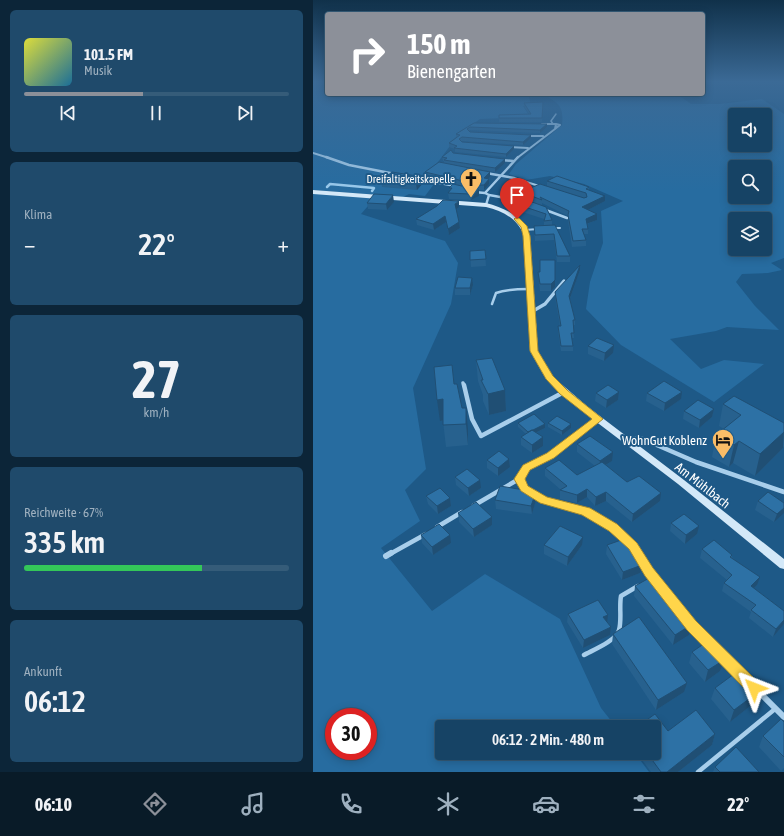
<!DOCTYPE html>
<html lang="de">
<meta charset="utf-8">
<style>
body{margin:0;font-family:"Asap Condensed",sans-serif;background:#1f4a6b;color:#f1f3f6;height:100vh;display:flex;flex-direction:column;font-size:15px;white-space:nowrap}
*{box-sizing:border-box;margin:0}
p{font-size:13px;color:#9eb0bf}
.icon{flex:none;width:22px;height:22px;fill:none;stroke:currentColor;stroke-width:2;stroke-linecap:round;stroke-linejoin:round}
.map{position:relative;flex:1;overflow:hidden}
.drawer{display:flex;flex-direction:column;gap:10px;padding:10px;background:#0c2538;width:313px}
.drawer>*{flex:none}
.hud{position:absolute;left:12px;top:12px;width:380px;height:84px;border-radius:4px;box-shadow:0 2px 10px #0003,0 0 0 1px #355c79;background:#8c9099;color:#fff;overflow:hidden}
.fabs{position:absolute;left:415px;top:108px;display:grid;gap:8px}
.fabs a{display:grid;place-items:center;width:44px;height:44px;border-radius:4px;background:#164365;box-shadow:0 2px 10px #0003,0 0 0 1px #355c79;font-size:20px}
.speed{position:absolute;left:12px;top:708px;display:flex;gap:8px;font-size:20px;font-weight:700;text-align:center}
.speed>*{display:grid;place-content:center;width:52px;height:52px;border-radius:50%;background:#164365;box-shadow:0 2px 10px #0003,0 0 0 1px #355c79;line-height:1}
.speed .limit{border:6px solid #d22;background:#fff;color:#111}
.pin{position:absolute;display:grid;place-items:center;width:34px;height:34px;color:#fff;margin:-41px -17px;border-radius:50% 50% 50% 0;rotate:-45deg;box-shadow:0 0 4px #0007}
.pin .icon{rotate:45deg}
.me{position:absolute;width:44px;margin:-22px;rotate:315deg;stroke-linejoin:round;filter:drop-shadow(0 0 3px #0008)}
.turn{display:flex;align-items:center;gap:14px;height:84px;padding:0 16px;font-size:18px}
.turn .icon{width:52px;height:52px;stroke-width:2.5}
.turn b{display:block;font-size:28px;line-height:34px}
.big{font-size:30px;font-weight:600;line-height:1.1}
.drawer .card{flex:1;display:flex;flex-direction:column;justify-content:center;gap:6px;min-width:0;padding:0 14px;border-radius:6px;background:#1f4a6b}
.drawer .dial{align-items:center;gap:0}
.dial b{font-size:52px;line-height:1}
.song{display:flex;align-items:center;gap:12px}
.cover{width:48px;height:48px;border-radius:6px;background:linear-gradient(135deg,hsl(60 70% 55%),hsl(200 70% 35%))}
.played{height:4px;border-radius:2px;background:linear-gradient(90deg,#8c9099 45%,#355c79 45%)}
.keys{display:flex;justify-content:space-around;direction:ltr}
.heat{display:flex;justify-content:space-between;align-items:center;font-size:22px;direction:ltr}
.charge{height:6px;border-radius:3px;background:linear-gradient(90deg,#34c759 67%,#355c79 0)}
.trip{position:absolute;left:122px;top:720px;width:226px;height:40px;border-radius:4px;background:#164365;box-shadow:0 2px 10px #0003,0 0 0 1px #355c79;font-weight:600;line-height:40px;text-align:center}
.menu{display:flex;height:64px;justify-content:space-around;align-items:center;background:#091b28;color:#9eb0bf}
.menu .icon{width:28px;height:28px}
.menu .selected{color:#8c9099}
.menu b{font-size:18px;color:#f1f3f6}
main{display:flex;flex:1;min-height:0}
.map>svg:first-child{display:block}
.green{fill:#276ca0;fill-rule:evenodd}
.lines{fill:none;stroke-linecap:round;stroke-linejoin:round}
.stream{stroke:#9bcbed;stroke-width:2.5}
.lane-far3{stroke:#a8ceeb;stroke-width:1.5}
.lane-far2{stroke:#a8ceeb;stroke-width:2}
.lane-far1{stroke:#a8ceeb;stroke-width:2.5}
.lane{stroke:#a8ceeb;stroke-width:4.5}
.street-far4{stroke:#a8ceeb;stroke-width:2}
.street-far3{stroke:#a8ceeb;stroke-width:2.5}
.street-far2{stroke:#a8ceeb;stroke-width:3.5}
.street-far1{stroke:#a8ceeb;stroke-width:4.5}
.street{stroke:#a8ceeb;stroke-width:6}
.secondary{fill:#d3e8f8;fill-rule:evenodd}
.wall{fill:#27618e}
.shaded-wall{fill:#204f74}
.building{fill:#2d71a5;stroke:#204f74}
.route{fill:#ffd54a;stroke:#a68a30}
.labels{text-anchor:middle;stroke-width:4;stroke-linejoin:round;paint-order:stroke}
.far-poi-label{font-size:11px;fill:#fff;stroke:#1e5987;text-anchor:end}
.poi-label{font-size:13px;fill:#fff;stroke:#1e5987;text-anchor:end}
.street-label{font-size:13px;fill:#fff;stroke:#1e5987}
</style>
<main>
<section class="drawer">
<div class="card">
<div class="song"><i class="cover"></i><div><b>101.5 FM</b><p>Musik</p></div></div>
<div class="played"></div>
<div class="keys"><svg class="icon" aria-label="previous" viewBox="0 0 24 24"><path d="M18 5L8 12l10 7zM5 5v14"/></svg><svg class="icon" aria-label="pause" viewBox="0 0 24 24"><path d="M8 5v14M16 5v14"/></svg><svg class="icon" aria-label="next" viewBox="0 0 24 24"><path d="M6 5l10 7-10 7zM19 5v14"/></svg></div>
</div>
<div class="card"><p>Klima</p>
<div class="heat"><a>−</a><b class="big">22°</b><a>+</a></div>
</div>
<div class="card dial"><b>27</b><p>km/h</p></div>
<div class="card"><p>Reichweite · 67%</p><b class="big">335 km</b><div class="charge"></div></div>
<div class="card"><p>Ankunft</p><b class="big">06:12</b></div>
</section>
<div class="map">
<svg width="471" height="772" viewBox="0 0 471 772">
<rect width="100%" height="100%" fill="#1e5987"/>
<path class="green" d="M0,82H14V94H215L218,105L210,106L217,117L167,119L146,134L122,166L106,180L121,184L112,196L96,194L90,197L0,190Z
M230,94H364L378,104H407L449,99L471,114V258L458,263L469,270L455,273L429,274L423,282L442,306L466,330L414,327L403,331L357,339L388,369L411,360L451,364L401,402L308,345L273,309L277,282L290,243L288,211L310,201L271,184L237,176L213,180L196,174L203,164L249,125C251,105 246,104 230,94ZM422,115H452V145H422ZM422,167H452V197H422ZM422,219H452V249H422Z
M0,193L62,198L48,214L132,241L145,263L138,304L100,388L113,469L92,490L107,521L68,548L119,611L172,574L247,619L288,708L303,727H129V753H322L336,772H0ZM21,717H55V751H21Z"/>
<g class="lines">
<path class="stream" d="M14,187L17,184L61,188L59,191"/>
<path class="lane-far3" d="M240,124L238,121L243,114"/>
<path class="lane-far2" d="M201,178L226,186
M240,228H247
M212,230L225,229"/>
<path class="lane-far1" d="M179,304L183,293C194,289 205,289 216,289"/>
<path class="lane" d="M271,655C280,650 303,641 306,630C309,620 306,607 308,596L325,586
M385,772L462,709"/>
<path class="street-far4" d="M229,124H243
M243,124L247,125L242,129Z
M213,136H230
M196,147L215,148
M0,153L16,158
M204,158L242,129"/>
<path class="street-far3" d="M13,157L36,165L82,174
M187,160L200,161
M173,173L201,178
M105,179L143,186
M161,192L172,193
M176,195L199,199
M173,205L176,195L172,193L205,157
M230,209L254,218"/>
<path class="street-far2" d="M220,311L232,304L251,281
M150,383L151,386"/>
<path class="street-far1" d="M151,385L159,419L168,436L251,392
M285,419L238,455L214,468L206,479C222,506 248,500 273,511C291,519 315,537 325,554
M312,438L330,439L383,462L471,492
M160,506L206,479
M124,527L149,512
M77,554L113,534"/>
<path class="street" d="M324,553L336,572L370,615
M73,556L78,553
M376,622L471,717"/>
<path class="secondary" d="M0,190L173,203C192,208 210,216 217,236L225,351L239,376L275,407L371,480L471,559V569L467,568L365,484L269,411L233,379L217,351L211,236C205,219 190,211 173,207L0,194Z"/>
</g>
<path class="wall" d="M211,103L230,105L229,122H186V118L216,114L211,106Z
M161,123L234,127L227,133L157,130L156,131L157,132L218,135V138L210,145L149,141H148L149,142L201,146V149L193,157L142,152V149L136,147V143L143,137V134Z
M140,153L192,159V163L182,172L157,168L177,177L175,179L176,184L171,190H166V196L158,200L136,199L135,193L137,191L136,188L140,184L113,178L112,172L131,163V161H130L129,157Z
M68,181L110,183L104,190L69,187Z
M234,181L276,187V190L292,196V201L275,210L284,220L274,224L275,229V234H271L273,240V246L259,247L255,221V216L229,203V206L208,198V192L234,186Z
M191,200L233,207L239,220V225L257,256V262H244L241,240L222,241L221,226L231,225V219L191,206Z
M81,202L74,210L55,209L54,203Z
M146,207L143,209L147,228L136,235L133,222L121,230L104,225L103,219Z
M172,250L173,266L158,267L157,251Z
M267,270L257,299L262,320V325H260L261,338H259L260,346V351H248L245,332V326H247L242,297V292Z
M225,272L242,287L238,291H227Z
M160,285L157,295H142V288Z
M275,346L300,353L291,361L275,354Z
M163,360L192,390L193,411L176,415L170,401V395L165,381Z
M141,384L149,408L155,429V445L133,447L130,421H127Z
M306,392L305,400L293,408L282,401L283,393Z
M334,393L368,399L351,411L333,401Z
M410,404L471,423V446L470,448L442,476L420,463L416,467L399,457L403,435L411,429L406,426Z
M401,409L399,417L386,428L370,419L371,411Z
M205,423L232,424V428L223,433L230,446L219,453L208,445V437L213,434L205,427Z
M235,423L258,428L249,435L235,427Z
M264,444L299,461L293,465L314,482L347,501L319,522L293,501L282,506L274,497L264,503L247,499V490H248L232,476V468L264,475L282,466L264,452Z
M196,459L197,467L185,476L174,468V460Z
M142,477L168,488L156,496L143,485Z
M223,492V500L219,514L183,509L182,500Z
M113,496L137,498L138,506L125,514L115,504Z
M445,501L471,503L461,522L442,510Z
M145,513L179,517V525L161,537L146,522Z
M358,523L384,534L372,544L357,531Z
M108,535L138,543L120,555L109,543Z
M231,545H269L254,566L231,554Z
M294,545L327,573L309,580L293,554Z
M389,549L419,555V557L444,585L441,588L471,611V624L460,637L436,618L438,612L409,591L411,583L414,580L387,558Z
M322,586L376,635L360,645L321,596Z
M255,614L295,623L298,627L297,635L270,648L254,622Z
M300,634L371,692L343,710L299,644Z
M379,652L411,660L407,671L392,682L376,663Z
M402,688L436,707L417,722L398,699Z
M471,722V768L468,771L446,747L450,736Z
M355,731L402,734L399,745L365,772H338L324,753H341Z
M402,767L446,772H400Z"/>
<path class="shaded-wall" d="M234,124V127L227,133V130Z
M218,135V138L210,145V142Z
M201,146V149L193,157V154Z
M192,159V163L182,172V168Z
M177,172V177L171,183V178Z
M110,177V183L104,190L103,184Z
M176,179V184L171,190V185Z
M166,190V196L158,200L157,194Z
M80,195L81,202L74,210L73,204Z
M292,196V201L269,213V207Z
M146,201V207L142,210V204Z
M284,214V220L273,224V219Z
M132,216L133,222L121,230L120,224Z
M146,222L147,228L136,235L135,229Z
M267,265V270L256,301V296Z
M159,278L160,285L157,295V288Z
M242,280V287L238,291V284Z
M301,345L300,353L291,361L292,353Z
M192,390L193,411L176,415L175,394Z
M306,392L305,400L293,408L294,400Z
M369,392L368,399L351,411L352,403Z
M130,399L133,420L127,421L124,400Z
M153,408L155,429V445L153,424Z
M401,409L399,417L386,428L387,420Z
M232,424V428L216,436L215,432Z
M258,424V428L249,435V431Z
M471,432L470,448L442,476L447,454Z
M230,437V446L219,453V445Z
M426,441L420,463L416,467L421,445Z
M300,452L299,461L286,469L287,461Z
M196,459L197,467L185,476V468Z
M167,480L168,488L156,496L155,488Z
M274,489V497L264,503V495Z
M223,492V500L219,514L218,506Z
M293,492V501L282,506L283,497Z
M348,493L347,501L319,522L320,514Z
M137,498L138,506L125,514L124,506Z
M471,508V513L461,522L464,514Z
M179,517V525L161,537L160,529Z
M386,526L384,534L372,544L373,535Z
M137,535L138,543L120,555L119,547Z
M270,537L269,545L254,566L255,557Z
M329,565L327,573L309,580L310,572Z
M447,577L444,585L435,594L438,586Z
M295,615L294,623L290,617Z
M471,620V624L460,637L463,629Z
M378,625L376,635L360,645L362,635Z
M298,627L297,635L270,648L271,640Z
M411,660L407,671L392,682L395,670Z
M374,683L371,692L343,710L345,700Z
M440,696L436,707L417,722L421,710Z
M402,734L399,745L365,772H354Z"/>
<path class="building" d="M230,102L229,118H186V115L218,114L211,103Z
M161,123L234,124L227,130L157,127L154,129L157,132L218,135L210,142L149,137L146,139L149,142L201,146L193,154L141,148L144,146L136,143L147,135L143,134Z
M138,150L140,153L192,159L182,168L131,160L134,158L129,157Z
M126,162L177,172L171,178L176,179L171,185H167L112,172Z
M79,172L110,177L103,184L68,181Z
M244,176L276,187L273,189L292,196L269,207L284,214L273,219L275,229H269L273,240L260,241L255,215L256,211L227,197L229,200L208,192L227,184L271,198L274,197L273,193L234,181Z
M140,184L166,190L157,194L135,193L139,188H136Z
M61,194L80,195L73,204L54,203Z
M199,197L208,198L233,207L239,220L231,221L233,214L191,200Z
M130,200L146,201L142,204L146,222L135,229L132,216L120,224L103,219L124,206Z
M242,225L257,256H244L241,234L222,235L221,226Z
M172,250L173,259L157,260V251Z
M227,260H242V280L238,284H227L225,272H227Z
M267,265L256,296L262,320H260L261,333H258L260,346H248L245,326H248L242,292Z
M145,277L159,278L157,288H142Z
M284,338L301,345L292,353L275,346Z
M179,358L192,390L175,394L168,380H170L163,360Z
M139,365L141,384H144L149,408H153V424L130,425V399L124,400L121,367Z
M351,381L369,392L352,403L334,393Z
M295,385L306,392L294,400L283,393Z
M421,396L471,423V432L447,454L426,441L421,445L403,435L428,415L410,404Z
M385,400L401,409L387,420L371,411Z
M221,414L232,424L220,430H219L215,432L205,423Z
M244,416L258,424L249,431L235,423Z
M219,430L230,437L219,445L208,437Z
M277,436L300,452L287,461L264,444Z
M186,451L196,459L185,468L174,460Z
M246,460L264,475L289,462L314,482L326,476L348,493L320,514L293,492L283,497L274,489L264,495L247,490L254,486L232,468Z
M154,469L167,480L155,488L142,477Z
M187,486L223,492L218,506L182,500Z
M127,488L137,498L124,506L113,496Z
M455,492L471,503V508L464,514L445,501Z
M163,502L179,517L160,529L145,513Z
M371,514L386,526L373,535L358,523Z
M126,524L137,535L119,547L108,535Z
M247,526L270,537L255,557L231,545Z
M311,539L329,565L310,572L294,545Z
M401,540L419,555L417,557L447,577L438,586L471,611V620L463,629L438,610L443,605L411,583L419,575L389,549Z
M338,577L378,625L362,635L322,586Z
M285,600L295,615L290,617L298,627L271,640L255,614Z
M326,617L374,683L345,700L300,634Z
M395,641L411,660L395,670L379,652Z
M421,674L440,696L421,710L402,688Z
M383,710L402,734L354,772H348L334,753H341V727H324L342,714L355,731Z
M468,719L471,722V757L450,736Z
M423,747L446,772H407L402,767Z"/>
<linearGradient id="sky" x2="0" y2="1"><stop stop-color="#10314a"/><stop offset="0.43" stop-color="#3b6a96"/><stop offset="1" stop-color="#3b6a96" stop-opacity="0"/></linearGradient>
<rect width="471" height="190" fill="url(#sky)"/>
<path class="route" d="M202,218H206L214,226L217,236L225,351L240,376L254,390L290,419L241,458L217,470L212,479L215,486L234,497L277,508L304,524L324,543L340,568L383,621L446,683L448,688L446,693L441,695L436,693L374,630L332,576L316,549L296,531L269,515L227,503L208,491L201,479L210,465L234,453L279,419L247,394L233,379L217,351L210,236L208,227L201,219Z"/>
<defs>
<g id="church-pin" transform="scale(1.15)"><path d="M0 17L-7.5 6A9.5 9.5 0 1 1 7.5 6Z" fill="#fabd67" stroke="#1e5987"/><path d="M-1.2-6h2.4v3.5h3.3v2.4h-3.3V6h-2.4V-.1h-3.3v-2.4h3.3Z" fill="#111"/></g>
<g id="hotel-pin" transform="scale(1.15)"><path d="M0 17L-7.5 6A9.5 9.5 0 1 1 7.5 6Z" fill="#fabd67" stroke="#1e5987"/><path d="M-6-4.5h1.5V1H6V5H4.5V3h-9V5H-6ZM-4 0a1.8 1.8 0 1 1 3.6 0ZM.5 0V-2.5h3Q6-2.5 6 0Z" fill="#111"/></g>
</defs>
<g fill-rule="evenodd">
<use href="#church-pin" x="158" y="179"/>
<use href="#hotel-pin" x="410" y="440"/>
</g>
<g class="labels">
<g class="far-poi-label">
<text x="142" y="183">Dreifaltigkeitskapelle</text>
</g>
<g class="poi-label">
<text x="394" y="445">WohnGut Koblenz</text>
</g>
<g class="street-label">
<text transform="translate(390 485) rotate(38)" y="5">Am Mühlbach</text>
</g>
</g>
</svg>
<div class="fabs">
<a><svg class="icon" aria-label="sound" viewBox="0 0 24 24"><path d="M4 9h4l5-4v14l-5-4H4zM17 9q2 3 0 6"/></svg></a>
<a><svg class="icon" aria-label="search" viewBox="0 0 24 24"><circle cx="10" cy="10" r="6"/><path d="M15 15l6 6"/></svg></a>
<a><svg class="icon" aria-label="layers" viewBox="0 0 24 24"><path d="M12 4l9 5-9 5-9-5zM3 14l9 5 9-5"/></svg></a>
</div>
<div class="speed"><div class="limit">30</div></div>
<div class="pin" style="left:204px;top:219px;background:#d93025"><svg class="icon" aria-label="arrive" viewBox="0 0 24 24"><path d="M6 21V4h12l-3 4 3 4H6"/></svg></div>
<svg class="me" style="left:441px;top:688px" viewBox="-20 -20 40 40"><path d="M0-17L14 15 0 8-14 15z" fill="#ffd54a" stroke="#fff" stroke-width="4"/></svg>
<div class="trip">06:12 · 2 Min. · 480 m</div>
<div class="hud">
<div class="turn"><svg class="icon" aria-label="right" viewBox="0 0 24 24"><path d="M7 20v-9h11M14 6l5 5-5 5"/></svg><div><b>150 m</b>Bienengarten</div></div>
</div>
</div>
</main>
<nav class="menu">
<b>06:10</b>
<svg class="icon selected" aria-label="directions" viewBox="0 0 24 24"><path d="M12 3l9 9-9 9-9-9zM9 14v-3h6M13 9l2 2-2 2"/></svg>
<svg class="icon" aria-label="music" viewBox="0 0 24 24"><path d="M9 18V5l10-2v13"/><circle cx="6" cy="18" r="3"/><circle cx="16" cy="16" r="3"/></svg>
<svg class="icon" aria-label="phone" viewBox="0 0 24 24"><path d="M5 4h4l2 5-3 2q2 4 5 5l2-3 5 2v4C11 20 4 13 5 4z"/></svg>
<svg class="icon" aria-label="climate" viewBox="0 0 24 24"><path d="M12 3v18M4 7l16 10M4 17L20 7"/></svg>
<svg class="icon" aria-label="car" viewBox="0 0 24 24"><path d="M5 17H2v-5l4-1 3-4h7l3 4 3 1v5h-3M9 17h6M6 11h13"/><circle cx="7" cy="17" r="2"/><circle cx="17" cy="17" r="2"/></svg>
<svg class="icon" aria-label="filters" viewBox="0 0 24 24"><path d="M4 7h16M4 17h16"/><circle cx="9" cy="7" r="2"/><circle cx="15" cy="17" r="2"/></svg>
<b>22°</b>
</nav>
